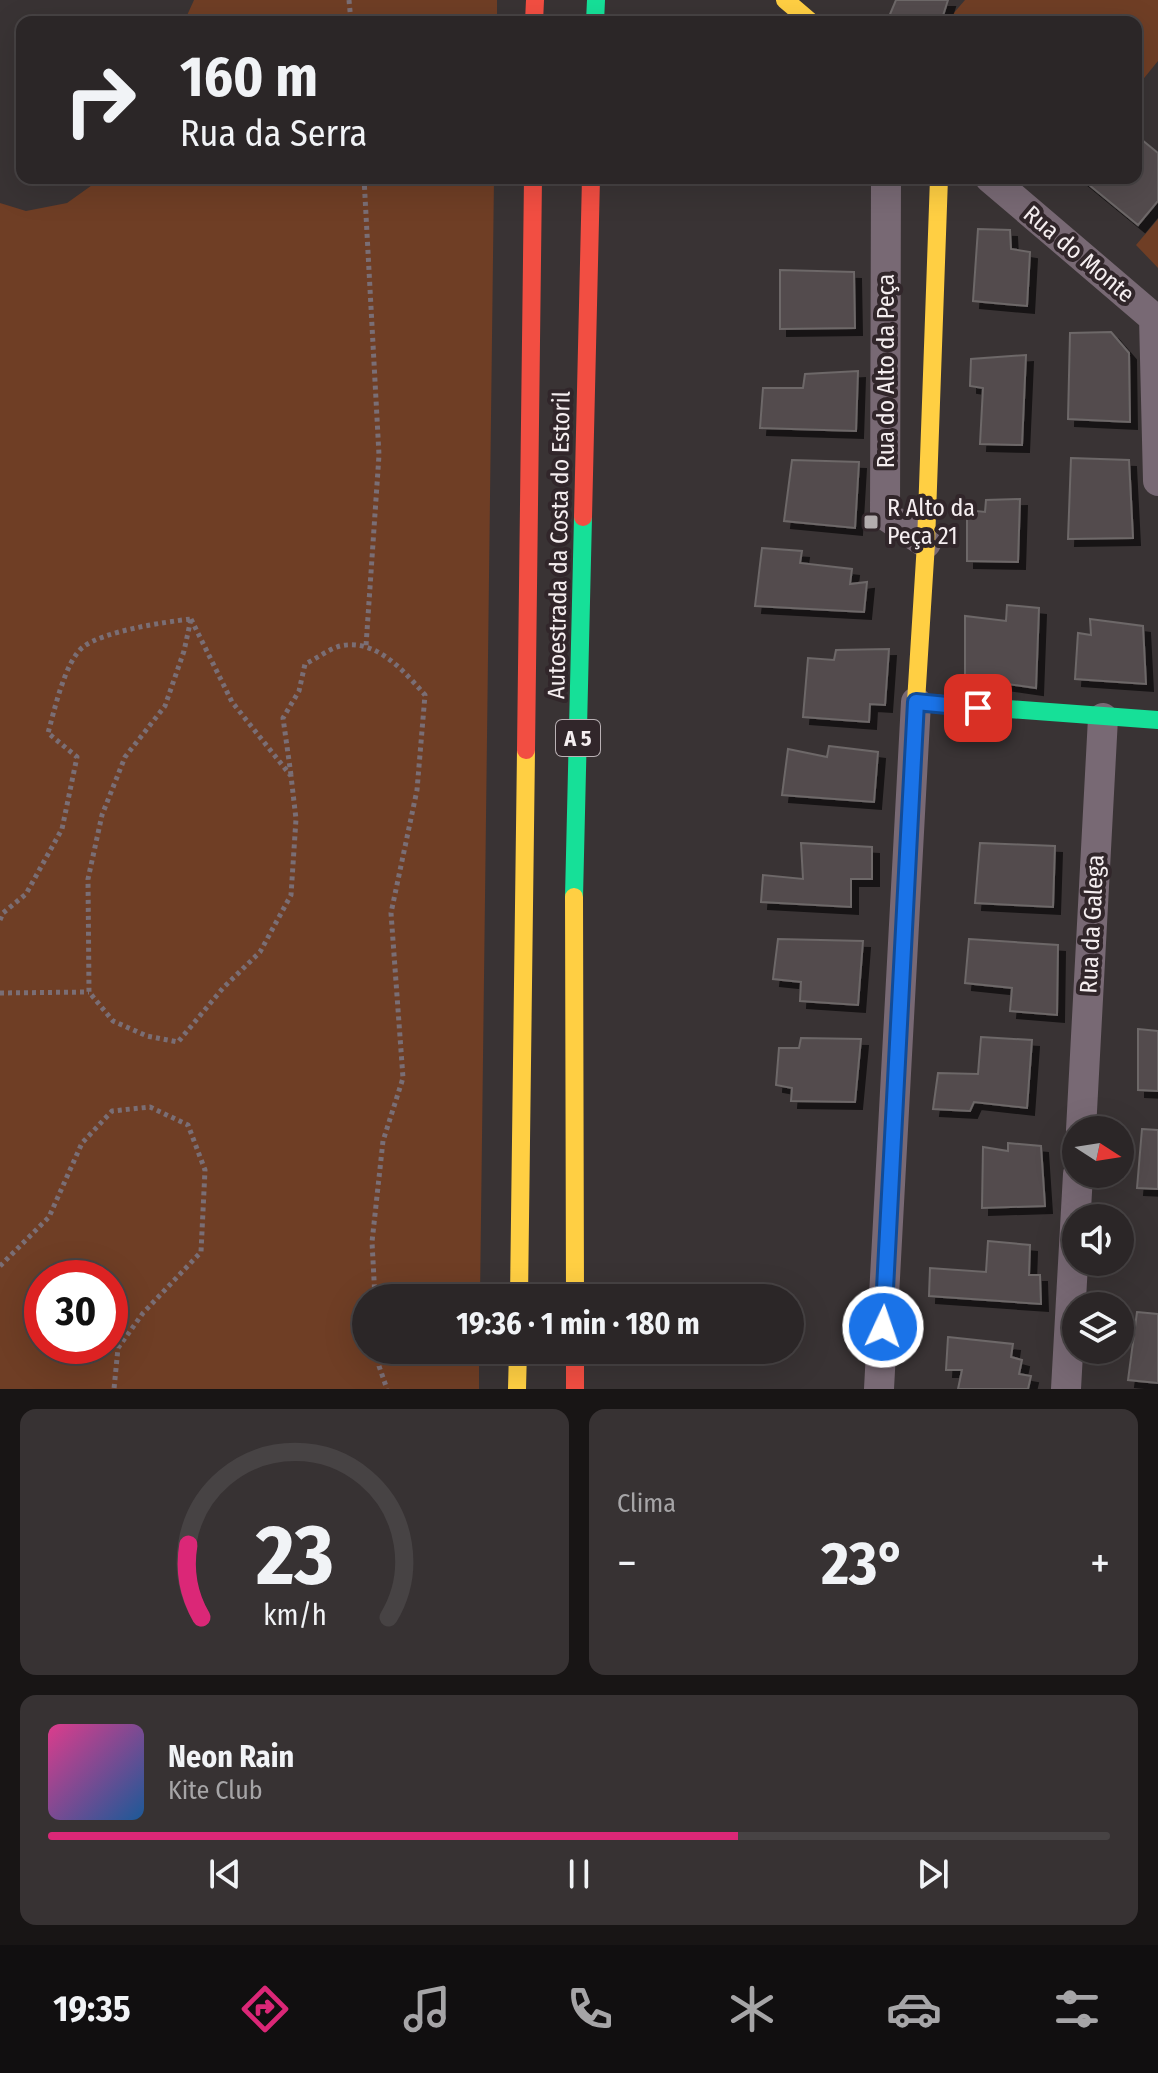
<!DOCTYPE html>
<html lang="pt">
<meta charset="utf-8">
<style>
body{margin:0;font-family:"Fira Sans Condensed",sans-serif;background:#373233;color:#f1f3f6;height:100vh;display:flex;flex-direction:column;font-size:30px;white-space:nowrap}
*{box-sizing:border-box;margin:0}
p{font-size:26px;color:#a6a5a7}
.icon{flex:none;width:44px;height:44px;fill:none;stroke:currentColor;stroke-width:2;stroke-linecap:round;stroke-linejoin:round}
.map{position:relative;height:1389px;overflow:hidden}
.side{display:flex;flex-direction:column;gap:20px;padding:20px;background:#181515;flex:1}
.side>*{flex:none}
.top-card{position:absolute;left:16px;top:16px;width:1126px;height:168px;border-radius:16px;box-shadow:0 8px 32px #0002,0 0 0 2px #474344;background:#2b2627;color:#f1f3f6;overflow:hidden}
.needle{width:52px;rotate:102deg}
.tools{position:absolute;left:1062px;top:1116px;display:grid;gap:16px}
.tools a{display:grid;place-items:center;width:72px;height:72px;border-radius:50%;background:#2b2627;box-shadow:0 8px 32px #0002,0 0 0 2px #474344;font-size:40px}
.speed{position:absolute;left:24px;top:1260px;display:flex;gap:16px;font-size:40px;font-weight:700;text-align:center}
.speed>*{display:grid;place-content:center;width:104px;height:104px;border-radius:50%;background:#2b2627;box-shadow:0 8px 32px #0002,0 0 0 2px #474344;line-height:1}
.speed .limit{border:12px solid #d22;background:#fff;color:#111}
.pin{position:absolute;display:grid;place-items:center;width:68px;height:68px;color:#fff;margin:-34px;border-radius:16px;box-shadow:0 4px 12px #0006}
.me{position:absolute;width:88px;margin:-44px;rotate:3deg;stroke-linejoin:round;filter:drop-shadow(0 0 6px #0008)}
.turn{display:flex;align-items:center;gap:28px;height:168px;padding:0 32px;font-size:36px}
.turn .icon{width:104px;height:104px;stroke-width:2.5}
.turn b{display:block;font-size:56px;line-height:68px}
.big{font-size:60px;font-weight:700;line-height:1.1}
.side .tile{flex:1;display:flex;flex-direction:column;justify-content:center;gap:12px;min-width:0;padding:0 28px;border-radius:16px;background:#373233}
.side .dial{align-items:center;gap:0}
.dial svg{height:208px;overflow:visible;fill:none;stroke:#474344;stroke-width:7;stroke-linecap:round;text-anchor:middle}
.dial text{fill:#f1f3f6;stroke:none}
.song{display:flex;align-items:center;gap:24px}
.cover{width:96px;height:96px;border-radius:12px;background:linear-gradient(135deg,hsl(330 70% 55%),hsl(210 70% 35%))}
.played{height:8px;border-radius:4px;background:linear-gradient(90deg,#db2777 65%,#474344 65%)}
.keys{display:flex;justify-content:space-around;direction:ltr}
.heat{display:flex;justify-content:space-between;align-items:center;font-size:44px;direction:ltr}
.side .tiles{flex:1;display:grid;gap:20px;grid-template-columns:1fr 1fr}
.tile:last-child{grid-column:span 2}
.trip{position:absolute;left:352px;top:1284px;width:452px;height:80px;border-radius:40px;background:#2b2627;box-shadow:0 8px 32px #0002,0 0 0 2px #474344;font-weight:700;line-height:80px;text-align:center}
.menu{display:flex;height:128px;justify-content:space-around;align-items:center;background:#110f10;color:#a6a5a7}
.menu .icon{width:56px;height:56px}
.menu .on{color:#db2777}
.menu b{font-size:36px;color:#f1f3f6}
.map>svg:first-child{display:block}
.green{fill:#6f3e25;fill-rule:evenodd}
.building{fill:#524c4d;stroke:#6d6768;stroke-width:2;filter:url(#shadow)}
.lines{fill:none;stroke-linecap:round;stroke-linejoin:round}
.path{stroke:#7a6e75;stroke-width:5;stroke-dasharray:4 4;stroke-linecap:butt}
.street{stroke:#786974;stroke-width:30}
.fast{stroke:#16e098;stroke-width:18}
.slow{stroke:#ffcf43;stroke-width:18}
.jam{stroke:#f24e42;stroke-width:18}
.route-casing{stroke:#114b97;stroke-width:20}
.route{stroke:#1a73e8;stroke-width:14}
.poi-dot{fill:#b3adae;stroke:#31262a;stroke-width:3}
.labels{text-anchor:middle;stroke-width:8;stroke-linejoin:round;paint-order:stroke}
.shield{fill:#31262a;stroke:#bab2b5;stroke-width:2}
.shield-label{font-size:22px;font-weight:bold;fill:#f5eef0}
.street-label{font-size:24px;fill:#f5eef0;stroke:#31262a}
.poi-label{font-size:24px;fill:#f5eef0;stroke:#31262a;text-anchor:start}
</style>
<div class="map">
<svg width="1158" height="1389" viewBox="0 0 1158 1389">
<defs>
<filter id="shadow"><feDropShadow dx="7" dy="7" stdDeviation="0" flood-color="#0009"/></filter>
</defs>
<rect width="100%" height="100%" fill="#393334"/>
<path class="green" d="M194,0H497V22H184Z
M965,0H1158V61L1136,88V22H946Z
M102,178H494L480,1298H366V1350H479V1389H0V203L26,211L67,203ZM110,1278V1346H42V1278Z
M1158,219V268L1136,245Z"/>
<path class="building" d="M896,0H948L941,22L926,16L924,22H895L888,19Z
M1136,135L1158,153V201L1138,225L1083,180L1136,178Z
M978,229L1010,230L1011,249L1030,252L1027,306L973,301Z
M780,270L854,272L855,328L780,329Z
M1111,332L1129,353L1130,422L1068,419L1070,333Z
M1026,355L1022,445L980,444L983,388L970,386L971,359Z
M858,371L856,431L760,428L763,388H803L805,374Z
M1071,458L1129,460L1133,538L1068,539Z
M792,460L859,462L855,528L784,521Z
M1020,499L1018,562L967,561V510L985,512L986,500Z
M762,548L802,551L800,563L852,569L850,584L867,582L864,612L755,606Z
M1007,605L1039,608L1036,688L965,678V616L1006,621Z
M1090,619L1143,626L1146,684L1075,679L1078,633L1091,635Z
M889,649L885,705L870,704L869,722L803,717L808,658L834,660L836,650Z
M829,746L878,752L874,802L782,795L788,749L827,757Z
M801,843L872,847V879H851V907L761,902L763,875L803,879Z
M980,843L1055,846L1053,907L975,903Z
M778,939L863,941L858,1005L800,1001L801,982L773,979Z
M969,939L1058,945L1057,1015L1010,1011L1012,988L965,983Z
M1138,1029L1158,1031V1091L1138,1090Z
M981,1037L1032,1040L1027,1108L974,1102L970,1111L933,1109L938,1073L978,1074Z
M801,1038L861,1039L855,1102L791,1101L792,1088L776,1085L779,1048H799Z
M1142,1129L1158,1130V1189L1137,1188Z
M1008,1143L1041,1146L1045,1206L982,1208L983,1147L1008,1151Z
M988,1241L1030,1245L1029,1275H1040L1041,1304L929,1296L930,1268L986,1272Z
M1137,1312L1158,1314V1383L1128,1380Z
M948,1337L1013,1344L1011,1357L1022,1360L1019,1374L1031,1376L1028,1389H958L962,1370H946Z"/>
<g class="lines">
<path class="path" d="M349,0L351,22
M364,178L379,455L366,646
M191,619L232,702L291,776L296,819L291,895L260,952L223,988L178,1042L147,1036L113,1021L89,992L88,879L102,815L125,757L165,706L184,651Z
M291,775L283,718L299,691L305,664C316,659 329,649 340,646C376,638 404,671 425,695L417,790L391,913L403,1078L383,1141L372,1242L375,1298
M0,920L3,913L26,894L62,829L77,757L48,733C54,712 65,661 83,647C104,631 164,622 191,619
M0,993L89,992
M0,1266L49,1217L82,1143L112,1111L150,1107L188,1125L205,1170L201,1252L143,1313L118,1348L114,1389
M378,1350L379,1366L387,1389"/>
<path class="street" d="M886,178L885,515L926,543
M990,178L1154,318L1158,481
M1081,1130L1103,718
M879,1389L916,702
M1066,1389L1078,1174"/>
<path class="fast" d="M595,22L596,0
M967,706L1158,720
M574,897L583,517"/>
<path class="slow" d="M785,0L811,22
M939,178L926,543L916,702L967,706
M574,897L575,1298
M519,1298L526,750
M517,1389L518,1350"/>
<path class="jam" d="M534,22L535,0
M583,517L591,178
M526,750L533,178
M575,1350V1389"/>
</g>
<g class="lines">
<g class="route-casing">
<path id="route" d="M883,1327L916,702L978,708"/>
</g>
<use href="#route" class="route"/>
</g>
<rect class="poi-dot" x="863" y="514" width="16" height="16" rx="4"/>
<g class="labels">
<rect class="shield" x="556" y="720" width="44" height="36" rx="6"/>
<g class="shield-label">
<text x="578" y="746">A 5</text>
</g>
<g class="street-label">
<text transform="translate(1079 254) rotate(40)" y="8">Rua do Monte</text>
<text transform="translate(886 371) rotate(-90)" y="8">Rua do Alto da Peça</text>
<text transform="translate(559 545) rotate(-89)" y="8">Autoestrada da Costa do Estoril</text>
<text transform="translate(1092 924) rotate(-87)" y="8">Rua da Galega</text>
</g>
<g class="poi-label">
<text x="887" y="516">R Alto da<tspan x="887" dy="28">Peça 21</tspan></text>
</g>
</g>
</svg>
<div class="tools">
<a><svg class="needle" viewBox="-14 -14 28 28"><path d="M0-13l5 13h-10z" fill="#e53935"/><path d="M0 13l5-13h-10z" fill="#a6a5a7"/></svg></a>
<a><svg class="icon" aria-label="sound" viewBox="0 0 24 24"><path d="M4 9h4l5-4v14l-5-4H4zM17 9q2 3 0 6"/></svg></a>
<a><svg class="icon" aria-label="layers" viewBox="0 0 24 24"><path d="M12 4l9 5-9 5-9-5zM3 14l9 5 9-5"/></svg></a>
</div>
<div class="speed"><div class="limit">30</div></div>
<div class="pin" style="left:978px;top:708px;background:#d93025"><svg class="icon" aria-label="arrive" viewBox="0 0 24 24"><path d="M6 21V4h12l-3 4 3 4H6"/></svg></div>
<svg class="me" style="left:883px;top:1327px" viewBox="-20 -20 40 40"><circle r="17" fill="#1a73e8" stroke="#fff" stroke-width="3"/><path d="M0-11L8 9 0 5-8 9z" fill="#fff"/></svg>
<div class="trip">19:36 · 1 min · 180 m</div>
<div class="top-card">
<div class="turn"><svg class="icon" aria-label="right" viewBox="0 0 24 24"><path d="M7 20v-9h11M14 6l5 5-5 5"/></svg><div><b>160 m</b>Rua da Serra</div></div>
</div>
</div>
<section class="side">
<div class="tiles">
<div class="tile dial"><svg viewBox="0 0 100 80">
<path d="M14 69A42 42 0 1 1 86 69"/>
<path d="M14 69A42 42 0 0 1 9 41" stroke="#db2777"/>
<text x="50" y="56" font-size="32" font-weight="700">23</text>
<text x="50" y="72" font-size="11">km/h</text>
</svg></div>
<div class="tile"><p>Clima</p>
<div class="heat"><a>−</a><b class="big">23°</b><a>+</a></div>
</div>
<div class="tile">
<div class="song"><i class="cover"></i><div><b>Neon Rain</b><p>Kite Club</p></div></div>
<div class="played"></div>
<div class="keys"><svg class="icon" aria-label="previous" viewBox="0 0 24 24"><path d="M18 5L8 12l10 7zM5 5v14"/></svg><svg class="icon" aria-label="pause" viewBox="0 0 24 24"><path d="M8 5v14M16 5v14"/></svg><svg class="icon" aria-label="next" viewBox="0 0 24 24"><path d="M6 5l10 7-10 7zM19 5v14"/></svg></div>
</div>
</div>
</section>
<nav class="menu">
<b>19:35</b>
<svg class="icon on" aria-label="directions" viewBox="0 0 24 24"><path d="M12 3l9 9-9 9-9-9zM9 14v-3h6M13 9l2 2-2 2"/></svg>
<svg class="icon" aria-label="music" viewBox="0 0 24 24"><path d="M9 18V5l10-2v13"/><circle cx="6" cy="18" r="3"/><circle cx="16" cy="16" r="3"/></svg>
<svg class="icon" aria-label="phone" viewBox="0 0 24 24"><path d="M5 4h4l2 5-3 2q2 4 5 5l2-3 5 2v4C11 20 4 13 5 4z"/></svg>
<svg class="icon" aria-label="climate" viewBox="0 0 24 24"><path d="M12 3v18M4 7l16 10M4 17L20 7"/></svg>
<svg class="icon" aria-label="car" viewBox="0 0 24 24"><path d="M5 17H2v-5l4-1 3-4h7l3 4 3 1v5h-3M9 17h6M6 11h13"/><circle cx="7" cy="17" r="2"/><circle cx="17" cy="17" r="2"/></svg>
<svg class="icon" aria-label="filters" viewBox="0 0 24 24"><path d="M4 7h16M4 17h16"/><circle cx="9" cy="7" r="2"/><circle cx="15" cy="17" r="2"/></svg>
</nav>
